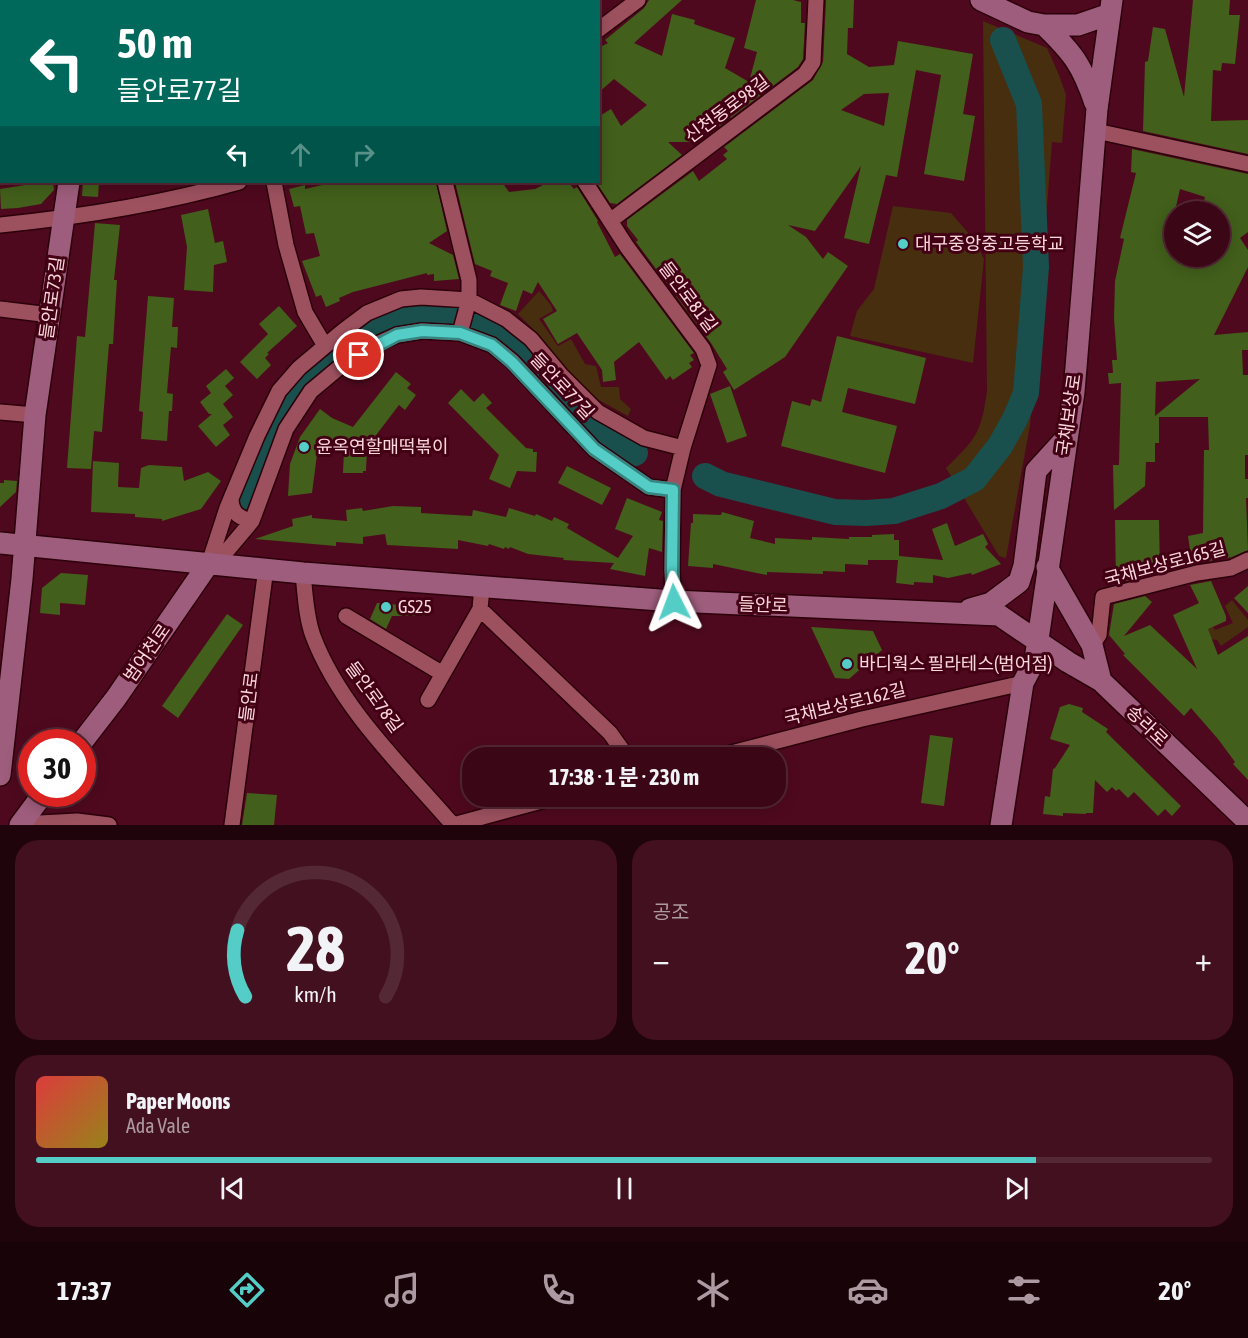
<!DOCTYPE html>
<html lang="ko">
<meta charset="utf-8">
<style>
body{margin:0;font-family:"Asap Condensed","Noto Sans KR",sans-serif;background:#42101f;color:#f1f3f6;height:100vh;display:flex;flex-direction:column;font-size:22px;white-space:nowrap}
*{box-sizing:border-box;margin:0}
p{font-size:20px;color:#ac99a1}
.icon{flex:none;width:33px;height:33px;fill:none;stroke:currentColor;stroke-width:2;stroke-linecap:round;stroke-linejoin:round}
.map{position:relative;height:825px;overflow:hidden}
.drawer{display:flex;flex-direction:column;gap:15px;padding:15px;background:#20040c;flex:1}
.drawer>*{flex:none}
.banner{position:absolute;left:0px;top:0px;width:600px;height:183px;box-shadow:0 3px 15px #0003,0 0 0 2px #542835;background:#00695c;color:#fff;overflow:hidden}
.buttons{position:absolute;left:1164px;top:201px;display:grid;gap:12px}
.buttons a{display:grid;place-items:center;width:66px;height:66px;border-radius:50%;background:#3b0716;box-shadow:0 3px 15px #0003,0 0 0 2px #542835;font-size:30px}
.speed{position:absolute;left:18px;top:729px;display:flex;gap:12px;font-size:30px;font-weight:700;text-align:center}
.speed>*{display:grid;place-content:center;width:78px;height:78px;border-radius:50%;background:#3b0716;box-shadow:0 3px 15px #0003,0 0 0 2px #542835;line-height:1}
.speed .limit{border:9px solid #d22;background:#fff;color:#111}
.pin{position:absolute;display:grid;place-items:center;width:51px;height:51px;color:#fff;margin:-26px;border:3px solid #fff;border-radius:50%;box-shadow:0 2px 6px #0007}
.me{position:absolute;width:66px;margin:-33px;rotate:357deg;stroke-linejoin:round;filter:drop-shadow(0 0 4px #0008)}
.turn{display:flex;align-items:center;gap:21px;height:126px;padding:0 18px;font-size:27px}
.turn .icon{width:78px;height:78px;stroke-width:2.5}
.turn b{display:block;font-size:42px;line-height:51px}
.lanes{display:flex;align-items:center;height:57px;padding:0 18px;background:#0003;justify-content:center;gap:30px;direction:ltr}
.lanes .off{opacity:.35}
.big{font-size:45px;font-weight:700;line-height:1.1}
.drawer .tile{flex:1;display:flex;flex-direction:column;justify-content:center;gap:9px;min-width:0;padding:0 21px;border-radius:24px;background:#42101f}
.drawer .dial{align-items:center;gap:0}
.dial svg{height:156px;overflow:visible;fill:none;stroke:#542835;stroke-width:7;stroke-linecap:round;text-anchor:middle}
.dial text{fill:#f1f3f6;stroke:none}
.song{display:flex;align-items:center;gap:18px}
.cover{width:72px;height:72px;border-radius:9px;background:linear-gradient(135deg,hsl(0 70% 55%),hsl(50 70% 35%))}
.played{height:6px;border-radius:3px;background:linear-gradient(90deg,#54cdc6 85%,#542835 85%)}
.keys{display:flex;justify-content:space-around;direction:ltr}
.heat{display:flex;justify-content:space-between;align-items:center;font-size:33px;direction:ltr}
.drawer .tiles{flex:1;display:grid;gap:15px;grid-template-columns:1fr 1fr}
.tile:last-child{grid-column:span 2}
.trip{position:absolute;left:462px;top:747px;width:324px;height:60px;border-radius:24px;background:#3b0716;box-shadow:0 3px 15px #0003,0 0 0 2px #542835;font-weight:700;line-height:60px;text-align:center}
.menu{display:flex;height:96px;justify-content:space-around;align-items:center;background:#180309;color:#ac99a1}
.menu .icon{width:42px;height:42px}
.menu .current{color:#54cdc6}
.menu b{font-size:27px;color:#f1f3f6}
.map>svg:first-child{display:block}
.green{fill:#472e0f}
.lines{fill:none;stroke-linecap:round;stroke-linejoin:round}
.river{stroke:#194f4c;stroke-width:26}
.building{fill:#425f1b;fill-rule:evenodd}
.street-casing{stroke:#2c000a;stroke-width:18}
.secondary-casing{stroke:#2c000a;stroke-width:24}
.street{stroke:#9d515f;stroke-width:15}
.secondary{stroke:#9e5d7c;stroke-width:21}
.route-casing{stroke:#378581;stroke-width:15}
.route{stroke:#54cdc6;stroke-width:10}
.poi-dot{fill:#54cdc6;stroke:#430015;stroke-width:2}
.labels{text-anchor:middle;stroke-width:6;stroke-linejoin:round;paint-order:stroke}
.street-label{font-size:18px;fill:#fad7db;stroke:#430015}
.poi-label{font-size:18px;fill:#fad7db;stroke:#430015;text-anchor:start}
</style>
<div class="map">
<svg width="1248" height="825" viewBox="0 0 1248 825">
<rect width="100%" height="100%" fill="#4f091e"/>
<path class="green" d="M983,21L1047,48L1059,75L1066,95L1062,143L1052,142L1030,425L1006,558L999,556L946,468C977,438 981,433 987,391Z
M893,206L951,213L976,242L984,259L973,363L850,336L857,311L874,289Z
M539,291L551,305L553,311L539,319L558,346L571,339L585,364L596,366L601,387H619L620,399L631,409L628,416L586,393L534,330L518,314Z
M1232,600L1248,620V627L1221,646L1217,640L1210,639L1204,626L1211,623L1215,630L1233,623L1225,606Z"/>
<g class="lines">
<path class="river" d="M705,476L721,484L835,512L866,513L894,511L941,496L974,479L1000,446L1015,419L1026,393L1036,267L1029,104L1003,40
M242,497L265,438L279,408L300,383L354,338L378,325L404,318L429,315H450L472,320L492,328L516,348L545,379L603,436L635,453"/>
</g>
<path class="building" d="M649,0H682L634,43L662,56L672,14L695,20L694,24L735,38L725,68L749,82L757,52L744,48L756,0H793L801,2V23H805L803,59L798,67L716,129L711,126L697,142H668L682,155L617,204L610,203L596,182H598V117L611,109L621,126L647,105L614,79L598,93V48L608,43L605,40L644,8Z
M826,0H854L853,28H848L847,54L869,67L894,65L898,41L973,54L963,114L975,116L964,181L924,174L941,75L916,70L897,177L886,175L869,244L844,238L861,166L815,231L788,225L806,237L823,259L828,252L848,266L785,357L734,390L723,372L727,369L711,343L636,242L638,240L627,226V220L693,171L699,181L727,159L723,155L728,151L724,147L813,80L823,62ZM889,93L884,126L841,110L864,94Z
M1193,0H1230L1229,15H1240L1235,64L1222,63L1221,71L1213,70L1211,121L1248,120V154L1143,131L1145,62L1148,61L1153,27L1165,29L1184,97Z
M1132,149L1248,174V232L1240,238L1248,250V267L1214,335L1248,332V350H1242L1243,375H1248V455H1245V479H1248V498H1246L1248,550L1232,557L1192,564L1188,536L1203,533L1204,450H1209L1208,417H1159V443H1155V462H1146L1145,486L1114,510L1113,465H1119L1121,383L1109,384L1108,373H1113L1112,360H1117L1114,318L1115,281L1124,239L1120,238L1136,173L1131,172ZM1180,189L1205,197L1201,212H1220V226H1223L1220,242V256H1174V230L1171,229ZM1200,379L1155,416L1156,382Z
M44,182H53L54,190L41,204L18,208L1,209L0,189Z
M83,182H99L98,197L82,196Z
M335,182H436L447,231L429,243L453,255L459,279L434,281V274L427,275V273L353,292L339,298L340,301L326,307L321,295L316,297L302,261L320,256L314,233L306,234L300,206L294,207L289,189L305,185V189Z
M455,182H502L509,192L535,189L549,182H568L574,189L577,187L598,221L597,222L615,257L620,254L694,353L690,355L694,360L689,363L692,367L673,380L670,376L666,380L639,342L614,362L616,380L603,382L602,370L577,333L558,344L543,319L557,311L538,282L532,294L523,290L516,311L500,305L508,283L490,276L492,271L475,264Z
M208,209L215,243L223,241L227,262L214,265L213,292L184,290L187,247L181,215Z
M95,223L120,225L114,280H117L113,344H109L102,432L94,431L91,469L67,468L77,336L85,337Z
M148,296L174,298L172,327H178L177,348L171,347L167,393L173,394L172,411H169L167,441L141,439L143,412L139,411Z
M279,306L297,326L267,353L269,354L265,358L271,365L257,379L240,362L268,334L259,324Z
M837,336L926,358L915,404L848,388L842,412L897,426L885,473L781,446L792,401L810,406L812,399L821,402Z
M226,369L234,378L225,386L233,395L223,404L233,417L223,425L230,435L216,447L198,426L212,414H209L200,402L211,393L206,386Z
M396,372L411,384L407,388L416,395L405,410L399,405L367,447L366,471H363V473H343L344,449L319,439L312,493L288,496L290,464L300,437L320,409L332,418L353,427Z
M730,386L747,436L727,443L710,394Z
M461,389L474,402L483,393L492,403L486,408L526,448L533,449V452H537L536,472L517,471L510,488L489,479L499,455L448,403Z
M93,461L119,463L118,487L139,488L141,468L149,465L182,467L184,481L208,472L221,481L201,509L162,521V519L135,517V514L91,512Z
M567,466L611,488L602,505L558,483Z
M4,480L17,481L16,492L0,507V483H4Z
M627,498L662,512L659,520L663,521L662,552L649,548L645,576L610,569L614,563L563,560L564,558L528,554L510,547L509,549L505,547L504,549L489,544L488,546L458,540V549L387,545L385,534L363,537V544L336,542V546L255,539L293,526L292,519L312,515V518L347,521L346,510L362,508L363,511L393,506L421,507V513L472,516L473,510L506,517L509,508L535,516L536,514L552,521L554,517L569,524L567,528L618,558L633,536L615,529Z
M722,512L754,521L750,538L775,544V538L812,540V537L849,539V537H872V535L894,534V540H899V556L943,560L932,529L947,523L955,546L983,534L988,544L985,547L1001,564L972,575L971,573L948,578L933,575V583L914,582V585L896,583L898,560H868V565L845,564V572L823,571V574L767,572V575L713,564V568L688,566L691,523H693V514L721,515Z
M1115,520H1159L1160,571L1116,584Z
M61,573L88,575L85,605L60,603V615L40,613L42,588Z
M1211,581L1226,616V621L1208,629L1218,655L1248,636V780L1233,764L1235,762L1218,739L1191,708L1184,716L1123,655L1125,654L1109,635L1114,604L1145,596L1152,602L1124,636L1150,625L1197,669L1173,615L1199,603L1190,585Z
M1248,586V613L1234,598Z
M377,603L425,607V616H392L386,629L370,619Z
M227,614L243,625L178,718L162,706Z
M811,627L873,631L882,650L849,679L835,678Z
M1069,704L1083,708L1082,712L1108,729L1106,732L1181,806L1172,816L1165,809L1158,816L1134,792L1128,798L1119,789L1116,791L1112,787L1107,792L1095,780L1093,813H1086V814L1063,813V816L1043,814L1045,796L1050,797L1053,769L1055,768L1070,745L1050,739L1060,707Z
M930,735L953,738L944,806L921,803Z
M247,793L277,795L274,825H242Z"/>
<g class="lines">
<g class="street-casing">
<path id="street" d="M230,0L231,2
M598,30L638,0
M1096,131L1248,164
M274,182L286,245L305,312L325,346
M445,182L469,280V300L460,333
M585,182L627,247L703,349L709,365L683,448L673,490L672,570L673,601
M610,221L805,74L813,62L816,0
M0,225C80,217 161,204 239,182
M0,309L50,315
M0,412L35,415
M231,498C231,512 238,518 252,521
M209,563L227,508L257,436L279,391L299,368L343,331L367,313L401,299L421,297L469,300L506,319L531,339L561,375L598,412L644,438L683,448
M209,563L226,552L252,521L286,429L311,391L341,366L377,344L397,335L422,331L460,333L492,345L512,361L594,449L649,487L673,490
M303,573C305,593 306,617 313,636C340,708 404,768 453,825
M482,587L480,609L610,733L628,758
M346,616L443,674
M1092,645L1099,635L1103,597L1197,573L1231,568L1248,560
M428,700L480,609
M712,758L862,719L1023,683
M21,824L77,821L109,825
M232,825L266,568
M453,825L560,796"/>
</g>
<g class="secondary-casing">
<path id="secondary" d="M981,0L1028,22L1044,25H1078L1110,14
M95,2V0
M1044,25C1073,53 1082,65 1095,103
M0,543L303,573L673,601L999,615L1068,662L1101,681L1248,822
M1047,567L1092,645L1101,681
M970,609L991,603L1019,582L1024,566L1036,471L1067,437
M82,742L116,698L209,563
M0,775L22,579L35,415L69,182
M20,825L43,794
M1001,825L1023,683L1035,660L1074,392L1097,109L1112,0"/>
</g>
<use href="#street" class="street"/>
<use href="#secondary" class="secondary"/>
</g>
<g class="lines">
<g class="route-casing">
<path id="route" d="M359,355L397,335L422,331L460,333L492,345L512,362L594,449L649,487L673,490L672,570L674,602"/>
</g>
<use href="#route" class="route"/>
</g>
<g class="poi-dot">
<circle cx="903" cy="244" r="6"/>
<circle cx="304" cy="447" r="6"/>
<circle cx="386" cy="607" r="6"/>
<circle cx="847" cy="664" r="6"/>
</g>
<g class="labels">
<g class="street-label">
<text transform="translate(727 109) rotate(-37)" y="6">신천동로98길</text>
<text transform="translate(688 297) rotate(53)" y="6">들안로81길</text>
<text transform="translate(52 298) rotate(-82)" y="6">들안로73길</text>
<text transform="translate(562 386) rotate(47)" y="6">들안로77길</text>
<text transform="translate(1069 415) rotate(-82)" y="6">국채보상로</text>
<text transform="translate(1165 564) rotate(-15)" y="6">국채보상로165길</text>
<text transform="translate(763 605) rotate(2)" y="6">들안로</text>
<text transform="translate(147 653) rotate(-55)" y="6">범어천로</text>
<text transform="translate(249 697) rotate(-83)" y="6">들안로</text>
<text transform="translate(374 697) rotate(54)" y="6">들안로78길</text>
<text transform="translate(845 704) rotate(-14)" y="6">국채보상로162길</text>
<text transform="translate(1147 726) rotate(44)" y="6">송라로</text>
</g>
<g class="poi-label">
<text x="915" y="250">대구중앙중고등학교</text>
<text x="316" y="453">윤옥연할매떡볶이</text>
<text x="398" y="613">GS25</text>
<text x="859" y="670">바디웍스 필라테스(범어점)</text>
</g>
</g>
</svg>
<div class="buttons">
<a><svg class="icon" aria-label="layers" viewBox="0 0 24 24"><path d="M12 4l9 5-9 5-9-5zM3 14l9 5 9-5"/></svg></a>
</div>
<div class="speed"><div class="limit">30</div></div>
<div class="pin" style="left:359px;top:355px;background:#d93025"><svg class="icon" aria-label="arrive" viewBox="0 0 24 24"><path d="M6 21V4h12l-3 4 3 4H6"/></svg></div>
<svg class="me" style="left:674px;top:602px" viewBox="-20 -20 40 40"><path d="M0-17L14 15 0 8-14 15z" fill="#54cdc6" stroke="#fff" stroke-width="4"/></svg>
<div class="trip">17:38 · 1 분 · 230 m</div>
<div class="banner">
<div class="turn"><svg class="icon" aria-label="left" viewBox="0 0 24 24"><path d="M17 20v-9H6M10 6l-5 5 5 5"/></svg><div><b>50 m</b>들안로77길</div></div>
<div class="lanes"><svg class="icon" aria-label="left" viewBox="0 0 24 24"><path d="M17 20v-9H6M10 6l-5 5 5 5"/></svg><svg class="icon off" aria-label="ahead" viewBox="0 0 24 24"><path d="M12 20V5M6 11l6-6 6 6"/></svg><svg class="icon off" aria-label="right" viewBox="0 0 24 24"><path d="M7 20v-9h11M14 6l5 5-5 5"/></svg></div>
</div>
</div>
<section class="drawer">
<div class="tiles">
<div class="tile dial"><svg viewBox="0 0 100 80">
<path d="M14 69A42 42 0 1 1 86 69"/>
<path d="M14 69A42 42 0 0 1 10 35" stroke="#54cdc6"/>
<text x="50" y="56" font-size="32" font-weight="700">28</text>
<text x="50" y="72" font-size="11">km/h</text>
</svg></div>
<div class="tile"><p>공조</p>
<div class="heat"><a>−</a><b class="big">20°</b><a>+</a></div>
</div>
<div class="tile">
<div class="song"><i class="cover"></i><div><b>Paper Moons</b><p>Ada Vale</p></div></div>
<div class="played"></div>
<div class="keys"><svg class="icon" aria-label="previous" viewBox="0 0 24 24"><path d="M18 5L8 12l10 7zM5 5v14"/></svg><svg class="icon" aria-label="pause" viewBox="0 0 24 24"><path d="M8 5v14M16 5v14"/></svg><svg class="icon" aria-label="next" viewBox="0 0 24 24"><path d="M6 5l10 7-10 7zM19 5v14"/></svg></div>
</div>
</div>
</section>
<nav class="menu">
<b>17:37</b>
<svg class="icon current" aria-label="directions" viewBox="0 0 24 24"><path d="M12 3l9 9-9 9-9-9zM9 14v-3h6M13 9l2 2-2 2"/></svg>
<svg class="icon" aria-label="music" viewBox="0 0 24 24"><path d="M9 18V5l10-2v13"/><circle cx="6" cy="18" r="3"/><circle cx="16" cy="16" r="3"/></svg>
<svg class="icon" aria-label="phone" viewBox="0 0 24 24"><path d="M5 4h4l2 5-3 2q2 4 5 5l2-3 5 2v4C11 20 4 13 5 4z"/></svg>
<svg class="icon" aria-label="climate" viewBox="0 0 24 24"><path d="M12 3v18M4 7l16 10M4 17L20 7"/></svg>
<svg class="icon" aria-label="car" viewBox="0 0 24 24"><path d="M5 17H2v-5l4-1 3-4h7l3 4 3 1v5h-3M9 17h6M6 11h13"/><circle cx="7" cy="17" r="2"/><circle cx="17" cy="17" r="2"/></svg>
<svg class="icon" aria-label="filters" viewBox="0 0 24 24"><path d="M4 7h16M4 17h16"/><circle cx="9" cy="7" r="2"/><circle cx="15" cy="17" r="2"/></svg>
<b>20°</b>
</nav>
